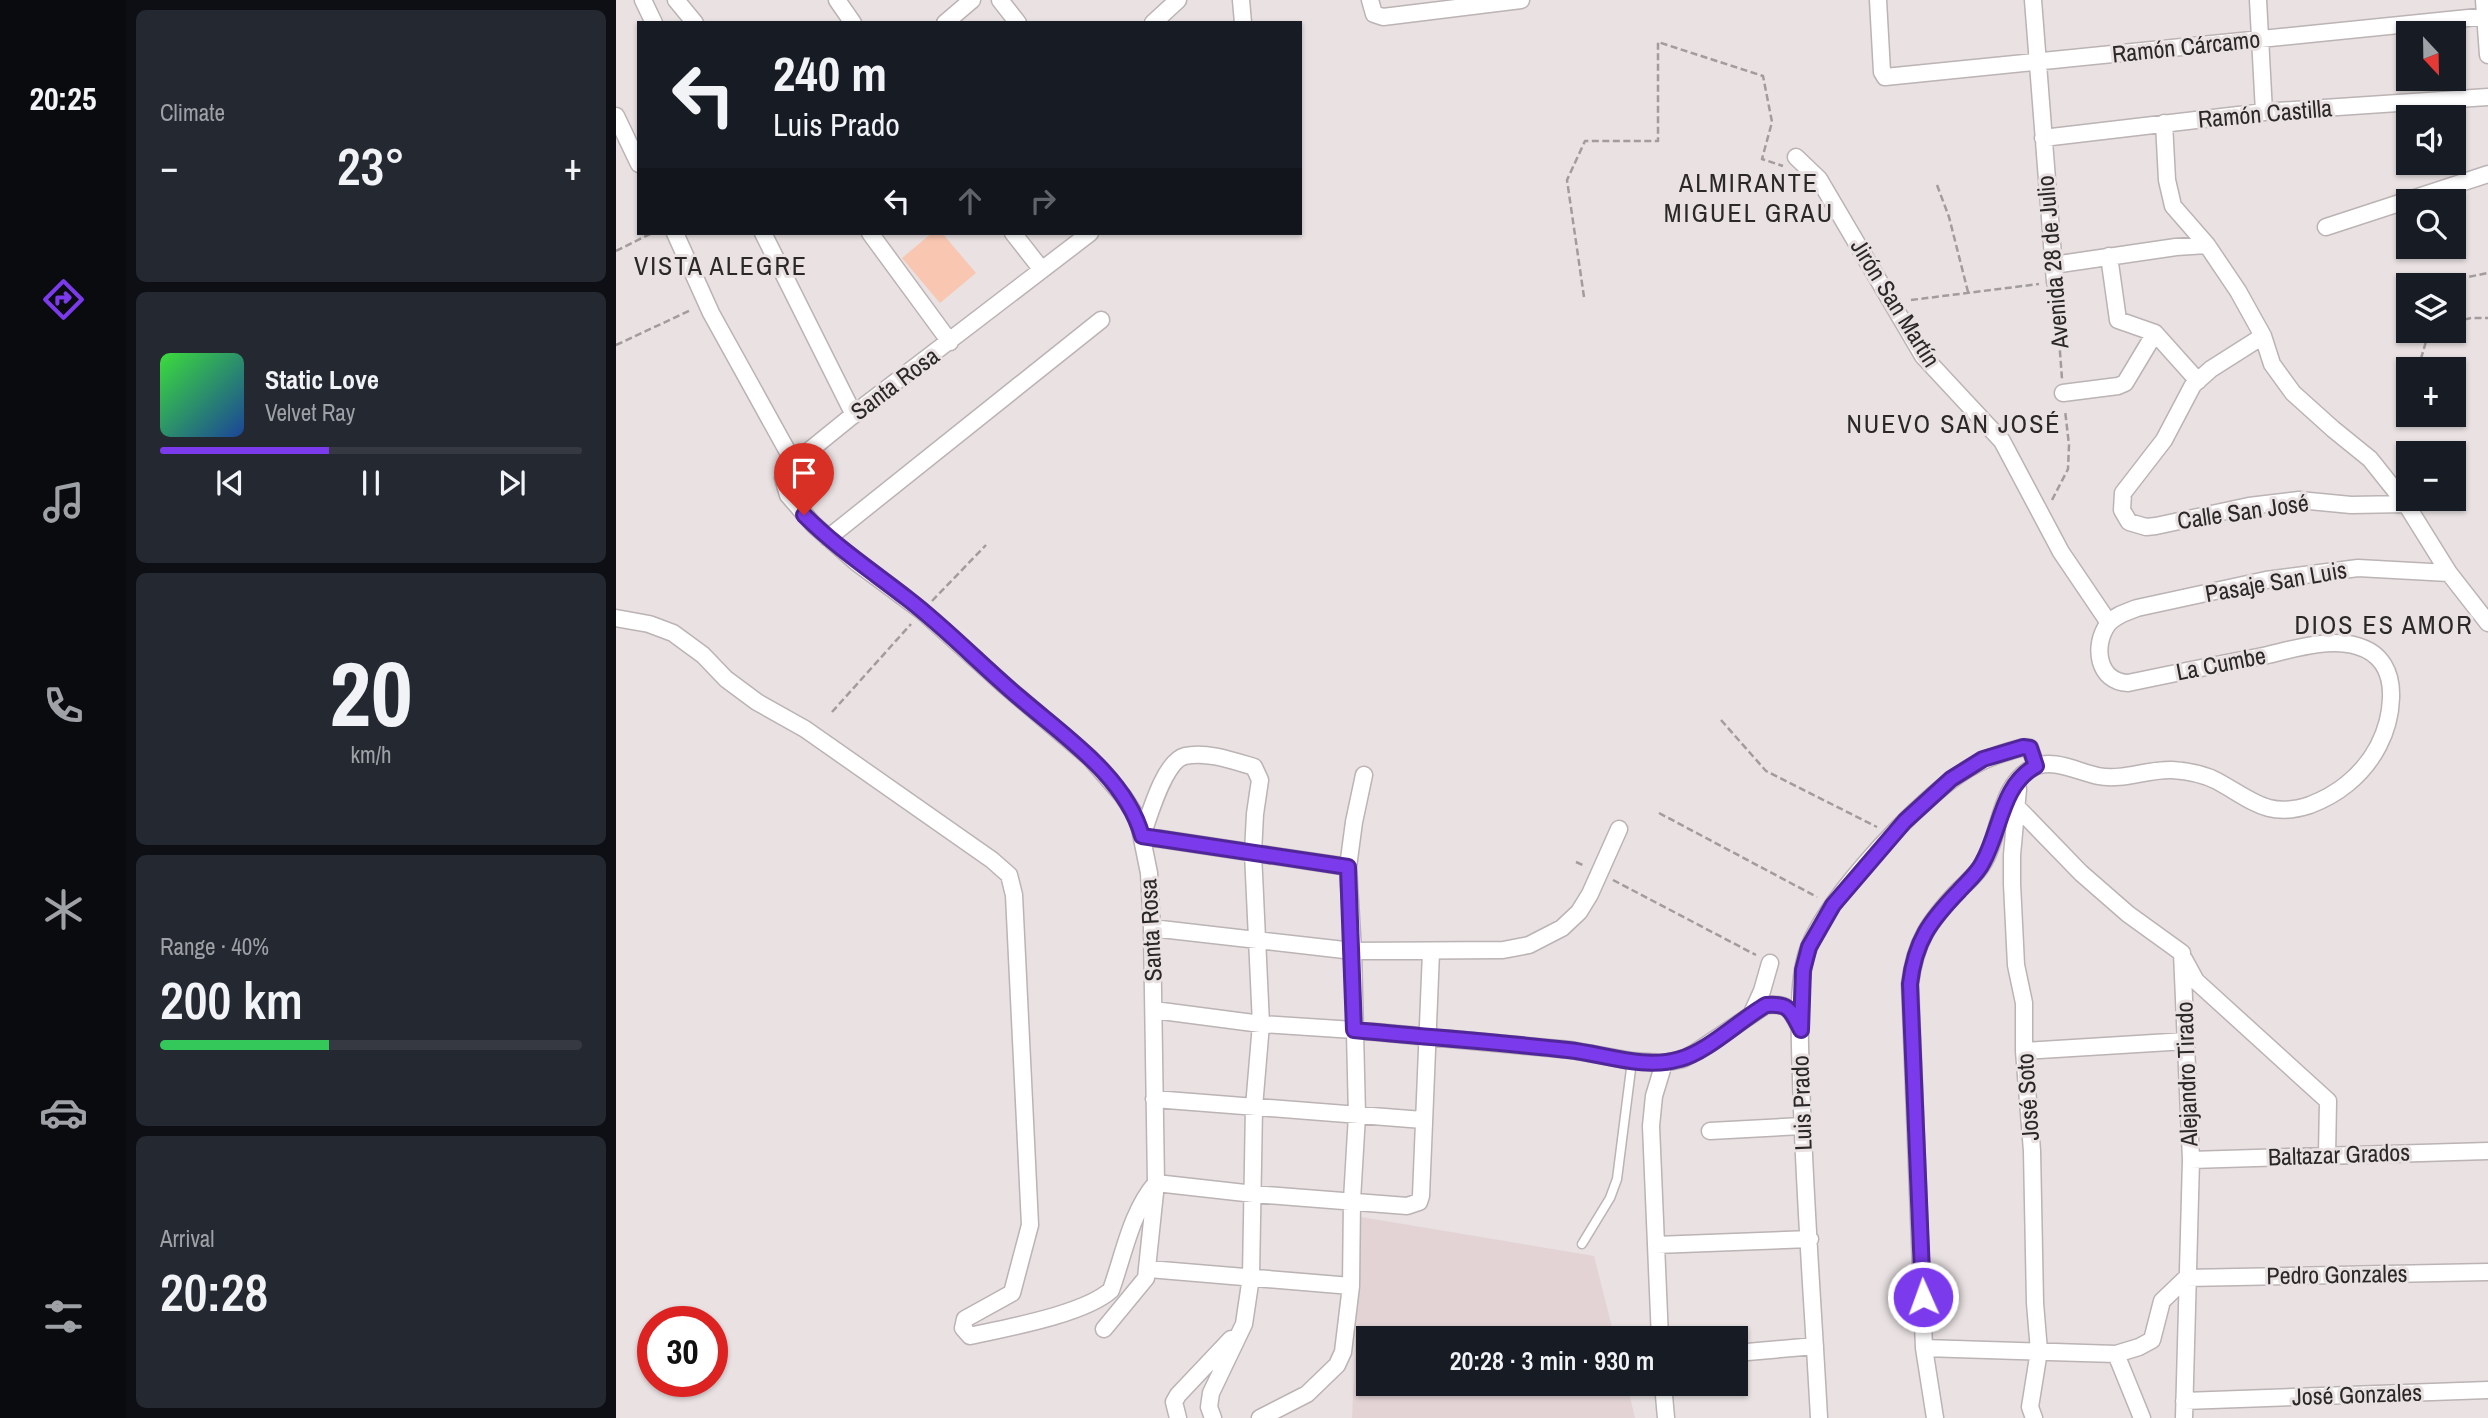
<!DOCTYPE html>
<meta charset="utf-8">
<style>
body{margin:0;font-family:"Archivo Narrow",sans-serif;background:#242831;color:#f1f3f6;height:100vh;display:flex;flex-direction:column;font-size:26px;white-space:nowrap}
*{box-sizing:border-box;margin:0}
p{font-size:23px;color:#9ea1a6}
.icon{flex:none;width:38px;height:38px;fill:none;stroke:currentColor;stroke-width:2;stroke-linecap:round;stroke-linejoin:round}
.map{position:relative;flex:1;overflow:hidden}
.sheet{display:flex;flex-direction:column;gap:10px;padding:10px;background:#0d0f14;width:490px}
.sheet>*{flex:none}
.top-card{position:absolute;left:21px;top:21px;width:665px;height:214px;border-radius:0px;box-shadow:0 2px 5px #0004;background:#171b24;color:#f1f3f6;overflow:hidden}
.needle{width:46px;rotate:158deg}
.fabs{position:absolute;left:1780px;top:21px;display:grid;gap:14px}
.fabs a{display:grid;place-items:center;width:70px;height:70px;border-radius:0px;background:#171b24;box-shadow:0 2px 5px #0004;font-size:35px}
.speed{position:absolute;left:21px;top:1306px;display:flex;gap:14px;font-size:35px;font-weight:700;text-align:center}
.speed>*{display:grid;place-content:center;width:91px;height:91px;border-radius:50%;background:#171b24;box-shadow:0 2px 5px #0004;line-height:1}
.speed .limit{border:10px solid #d22;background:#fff;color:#111}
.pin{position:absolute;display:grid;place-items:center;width:60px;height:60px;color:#fff;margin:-72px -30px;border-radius:50% 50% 50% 0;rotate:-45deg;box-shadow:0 0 7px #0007}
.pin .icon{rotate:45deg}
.me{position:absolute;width:77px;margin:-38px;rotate:358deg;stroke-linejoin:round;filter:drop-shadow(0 0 5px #0008)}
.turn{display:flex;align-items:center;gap:24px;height:147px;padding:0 21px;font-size:32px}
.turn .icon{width:91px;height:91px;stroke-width:2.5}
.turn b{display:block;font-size:49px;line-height:60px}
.lanes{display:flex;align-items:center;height:66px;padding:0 21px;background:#0003;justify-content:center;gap:35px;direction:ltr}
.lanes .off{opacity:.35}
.big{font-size:52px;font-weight:600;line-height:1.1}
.sheet .card{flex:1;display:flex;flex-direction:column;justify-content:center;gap:10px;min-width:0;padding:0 24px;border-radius:10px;background:#242831}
.sheet .dial{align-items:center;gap:0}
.dial b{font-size:91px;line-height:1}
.song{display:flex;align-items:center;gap:21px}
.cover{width:84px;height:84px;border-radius:10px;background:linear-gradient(135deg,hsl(120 70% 55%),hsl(220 70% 35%))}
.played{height:7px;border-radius:4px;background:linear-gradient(90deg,#7c3aed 40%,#363941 40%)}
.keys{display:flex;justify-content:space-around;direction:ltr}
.heat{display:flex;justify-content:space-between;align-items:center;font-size:38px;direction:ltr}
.charge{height:10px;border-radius:5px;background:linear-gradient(90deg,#34c759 40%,#363941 0)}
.trip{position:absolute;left:740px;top:1326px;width:392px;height:70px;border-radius:0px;background:#171b24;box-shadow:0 2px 5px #0004;font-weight:600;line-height:70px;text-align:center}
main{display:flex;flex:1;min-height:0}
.dock{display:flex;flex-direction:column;width:126px;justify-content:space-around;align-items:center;background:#090b0e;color:#9ea1a6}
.dock .icon{width:49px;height:49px}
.dock .selected{color:#7c3aed}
.dock b{font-size:32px;color:#f1f3f6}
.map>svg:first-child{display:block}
.built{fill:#e3d3d5}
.green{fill:#f9c7b1}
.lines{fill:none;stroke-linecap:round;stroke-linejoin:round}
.lane-casing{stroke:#bbb3b4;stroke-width:11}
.street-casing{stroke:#bbb3b4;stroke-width:19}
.path{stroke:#a39c9d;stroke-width:2.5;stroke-dasharray:7 3.5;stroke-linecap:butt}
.lane{stroke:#fff;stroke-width:8}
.street{stroke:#fff;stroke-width:16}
.route-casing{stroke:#51269a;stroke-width:18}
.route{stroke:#7c3aed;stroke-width:12}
.labels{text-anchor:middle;stroke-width:6;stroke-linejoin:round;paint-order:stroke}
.street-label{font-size:24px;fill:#2b2828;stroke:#e9e1e2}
.neighbourhood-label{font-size:26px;letter-spacing:2px;fill:#2b2828;stroke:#e9e1e2}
</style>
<main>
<nav class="dock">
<b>20:25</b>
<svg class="icon selected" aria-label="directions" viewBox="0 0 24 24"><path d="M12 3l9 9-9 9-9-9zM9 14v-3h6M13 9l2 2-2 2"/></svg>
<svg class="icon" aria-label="music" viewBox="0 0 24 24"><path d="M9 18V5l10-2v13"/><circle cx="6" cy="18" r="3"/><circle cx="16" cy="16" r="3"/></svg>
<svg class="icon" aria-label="phone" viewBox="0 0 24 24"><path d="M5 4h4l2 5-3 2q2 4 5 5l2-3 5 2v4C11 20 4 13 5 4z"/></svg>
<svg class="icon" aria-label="climate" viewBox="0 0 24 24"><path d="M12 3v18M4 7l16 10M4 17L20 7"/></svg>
<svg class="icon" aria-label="car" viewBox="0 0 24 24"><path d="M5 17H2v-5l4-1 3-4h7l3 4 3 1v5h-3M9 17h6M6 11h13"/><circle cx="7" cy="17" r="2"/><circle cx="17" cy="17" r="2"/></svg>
<svg class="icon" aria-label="filters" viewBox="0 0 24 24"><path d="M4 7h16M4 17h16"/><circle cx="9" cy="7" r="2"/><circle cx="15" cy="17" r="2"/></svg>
</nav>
<section class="sheet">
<div class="card"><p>Climate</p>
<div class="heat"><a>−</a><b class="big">23°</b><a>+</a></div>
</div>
<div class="card">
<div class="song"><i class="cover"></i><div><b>Static Love</b><p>Velvet Ray</p></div></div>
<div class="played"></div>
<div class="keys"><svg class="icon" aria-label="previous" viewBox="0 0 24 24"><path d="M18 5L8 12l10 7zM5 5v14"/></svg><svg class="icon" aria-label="pause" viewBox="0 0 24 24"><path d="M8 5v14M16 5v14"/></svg><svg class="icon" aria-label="next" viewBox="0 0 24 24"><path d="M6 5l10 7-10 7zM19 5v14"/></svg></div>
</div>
<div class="card dial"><b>20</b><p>km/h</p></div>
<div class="card"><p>Range · 40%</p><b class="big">200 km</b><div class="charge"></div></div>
<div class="card"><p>Arrival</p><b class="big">20:28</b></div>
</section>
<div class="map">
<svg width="1872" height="1418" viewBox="0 0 1872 1418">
<rect width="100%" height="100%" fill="#e9e1e2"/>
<path class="built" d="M745,1217L978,1256L999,1339H752V1384H1011L1019,1418H736Z"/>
<path class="green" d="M316,233H326L360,273L324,303L286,258Z"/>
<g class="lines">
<g class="lane-casing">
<path id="lane" d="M966,1244L994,1198L1001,1179L1016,1061"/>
</g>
<g class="street-casing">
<path id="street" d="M27,0L38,23
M60,0L79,23
M221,0L237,23
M384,0L402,23
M625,0L627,23
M754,0L758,14L767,17L905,0
M1262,0L1266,72L1269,77L1872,16
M1417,0L1439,282
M1642,0L1648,112
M1868,0L1872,55
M329,23L356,0
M537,23L562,0
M0,116L23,164
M1548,123L1551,180L1557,206L1591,245L1622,291L1647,336L1656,364L1677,393L1717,429L1754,459L1790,504L1833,573L1872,623
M1427,138L1648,112L1872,97
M1180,157L1203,179L1307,356L1386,441L1445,552L1493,623
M1710,227L1872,174
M59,233L95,313L178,463
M147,233L238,415
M254,233L334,342
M397,233L426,270
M474,233L252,403L178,463L167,478L172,495L198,525L240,562L306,611L387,684L474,758L507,796L522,819L533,873L536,928L540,1183L530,1278L488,1329
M1493,256L1502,320L1539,333L1582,381
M1437,265L1560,247L1591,245
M1647,336L1595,369L1577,385L1548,440L1507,493L1506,510L1513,522L1530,527L1540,526L1633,506L1683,500L1735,505L1790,504
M1447,393L1502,386L1509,383L1539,333
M212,538L485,320
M0,618L33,624L57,633L87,655L110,679L141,702L189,729L376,860L393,875L398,895L414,1225L396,1293L349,1319L347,1328L354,1336C390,1328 469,1314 495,1290C508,1254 515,1212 540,1183L638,1194L791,1206L803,1202L805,1196L815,952
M1402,789L1396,855V884L1400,965L1408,1003V1051L1416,1151L1419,1303L1423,1351L1414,1407L1418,1418
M1400,806L1465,873L1512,914L1566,953
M536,928L737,951L887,950L913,945L946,928L963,912L974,894L1003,829
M1566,953L1575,1160L1568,1418
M1568,959L1580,981L1712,1101L1711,1155
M538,1010L645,1024L738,1030L955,1050L1016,1061L1048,1063L1067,1059L1080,1052L1150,1005C1173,1003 1174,1009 1184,1028
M1136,1013L1146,991L1154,963
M1408,1051L1570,1041
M538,1099L807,1120
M1094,1131L1186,1126
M1575,1160L1872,1151
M1040,1245L1194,1239
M533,1269L735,1286
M1044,1339L1035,1126L1038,1096L1048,1063
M1308,1348L1500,1354L1523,1347L1536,1340L1546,1301L1570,1278L1872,1272
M1120,1353L1199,1346
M1500,1354L1526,1418
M1047,1384L1050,1418
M1568,1401L1872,1390
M562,1418L558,1402L562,1395L615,1339
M597,1418L593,1407L595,1393L628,1324L635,1277L638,1107L645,1024L637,853L639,814L644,780L638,767C618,761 591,751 569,756C548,761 533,817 526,836L732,867
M644,1418L691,1394L721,1365L727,1352L735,1286L736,1200L741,1115L737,951L732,867L738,822L748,775
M1203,1418C1197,1305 1188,1192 1185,1078C1184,1042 1180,979 1193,947C1212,899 1277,830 1317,795C1341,774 1362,760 1394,751C1401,749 1407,746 1414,748L1420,766
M1319,1418L1308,1348L1294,984C1299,942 1313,922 1341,892C1350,883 1360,875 1366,865C1385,836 1382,786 1416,768C1436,757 1462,772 1482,776C1507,781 1531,769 1556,770C1570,771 1588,774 1601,781C1636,800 1652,819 1694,805C1707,800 1720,793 1731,784C1757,763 1774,732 1775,698C1776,673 1766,653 1741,646C1710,637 1672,651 1642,657C1599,665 1555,674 1512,683C1482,682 1476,646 1492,624C1499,615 1511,612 1521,608L1650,580L1742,568L1833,573"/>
</g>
<path class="path" d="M1321,185L1333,217L1352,292
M0,251L36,233
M1812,285L1872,273
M1789,290L1792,289
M968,297L951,180L969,141H1042V42L1147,76L1156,122L1146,159L1167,166
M1440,298L1446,379
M1295,300L1423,284
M1838,322L1855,318H1872
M0,345L75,310
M1802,369L1813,331
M1436,500L1452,469L1453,445L1449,410
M316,601L370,545
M216,712L295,624
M1105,720L1150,771L1261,827
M1043,813L1201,897
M960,862L969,866
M997,880L1140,955"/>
<use href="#lane" class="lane"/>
<use href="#street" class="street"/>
</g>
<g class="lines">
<g class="route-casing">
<path id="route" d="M188,515C220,547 256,571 292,599C331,629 366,666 404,698C448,736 510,777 526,836L732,867L738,1030C810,1037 881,1042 952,1050C989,1054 1028,1070 1064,1059C1091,1052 1124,1020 1150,1005C1174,1003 1175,1011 1185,1030L1187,970L1193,947L1217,905L1289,821L1335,779L1367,759L1407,747L1414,748L1420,766C1385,785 1385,830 1367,862C1362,873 1351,882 1343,891C1314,921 1299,941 1294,984L1307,1297"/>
</g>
<use href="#route" class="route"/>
</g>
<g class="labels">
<g class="street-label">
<text transform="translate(1570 47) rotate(-6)" y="8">Ramón Cárcamo</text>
<text transform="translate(1649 114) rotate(-5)" y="8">Ramón Castilla</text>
<text transform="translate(1437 262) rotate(-95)" y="8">Avenida 28 de Julio</text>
<text transform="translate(1279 303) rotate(58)" y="8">Jirón San Martín</text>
<text transform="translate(279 384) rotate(-37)" y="8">Santa Rosa</text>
<text transform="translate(1627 512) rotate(-8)" y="8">Calle San José</text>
<text transform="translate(1660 582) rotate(-10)" y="8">Pasaje San Luis</text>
<text transform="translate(1605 664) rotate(-11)" y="8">La Cumbe</text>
<text transform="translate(535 930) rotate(-93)" y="8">Santa Rosa</text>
<text transform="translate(1571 1074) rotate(-92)" y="8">Alejandro Tirado</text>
<text transform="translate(1412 1097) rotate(-94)" y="8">José Soto</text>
<text transform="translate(1186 1103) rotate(-92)" y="8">Luis Prado</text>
<text transform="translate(1723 1155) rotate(-2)" y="8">Baltazar Grados</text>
<text transform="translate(1721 1275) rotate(-1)" y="8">Pedro Gonzales</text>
<text transform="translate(1741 1395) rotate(-2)" y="8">José Gonzales</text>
</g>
<g class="neighbourhood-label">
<text x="1133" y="192">ALMIRANTE<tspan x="1133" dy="30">MIGUEL GRAU</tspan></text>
<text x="105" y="275">VISTA ALEGRE</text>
<text x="1338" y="433">NUEVO SAN JOSÉ</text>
<text x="1768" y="634">DIOS ES AMOR</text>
</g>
</g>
</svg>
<div class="fabs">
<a><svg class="needle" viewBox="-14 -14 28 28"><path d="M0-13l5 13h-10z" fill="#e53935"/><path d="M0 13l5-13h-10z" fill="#9ea1a6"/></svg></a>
<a><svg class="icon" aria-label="sound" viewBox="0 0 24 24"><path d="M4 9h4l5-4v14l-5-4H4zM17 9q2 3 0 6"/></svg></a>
<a><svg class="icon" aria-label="search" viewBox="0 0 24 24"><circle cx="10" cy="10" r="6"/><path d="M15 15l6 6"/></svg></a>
<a><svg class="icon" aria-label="layers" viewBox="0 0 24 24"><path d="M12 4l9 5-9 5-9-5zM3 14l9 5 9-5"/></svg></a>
<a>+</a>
<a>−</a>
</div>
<div class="speed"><div class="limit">30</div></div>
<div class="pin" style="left:188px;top:515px;background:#d93025"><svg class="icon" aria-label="arrive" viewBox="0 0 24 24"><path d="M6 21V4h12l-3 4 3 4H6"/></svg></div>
<svg class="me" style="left:1307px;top:1297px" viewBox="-20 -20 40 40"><circle r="17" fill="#7c3aed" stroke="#fff" stroke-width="3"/><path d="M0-11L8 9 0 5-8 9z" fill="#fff"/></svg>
<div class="trip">20:28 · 3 min · 930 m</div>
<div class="top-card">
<div class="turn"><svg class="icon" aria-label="left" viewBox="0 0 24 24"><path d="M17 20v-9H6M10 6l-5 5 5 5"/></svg><div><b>240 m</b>Luis Prado</div></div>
<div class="lanes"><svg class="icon" aria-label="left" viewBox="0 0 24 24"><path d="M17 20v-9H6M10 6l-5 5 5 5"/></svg><svg class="icon off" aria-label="ahead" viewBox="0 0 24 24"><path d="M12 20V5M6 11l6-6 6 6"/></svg><svg class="icon off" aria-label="right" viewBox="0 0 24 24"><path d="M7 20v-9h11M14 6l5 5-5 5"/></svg></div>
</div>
</div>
</main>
